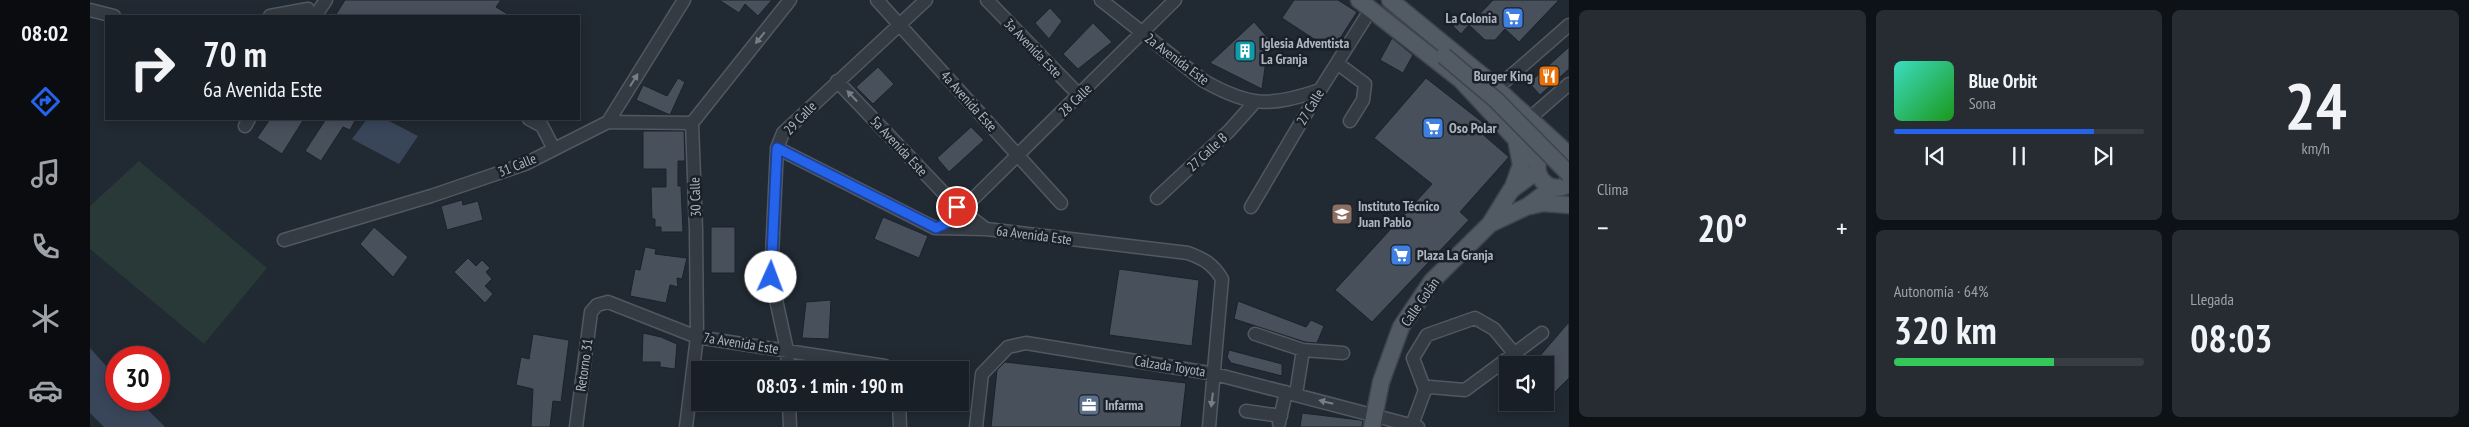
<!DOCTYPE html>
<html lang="es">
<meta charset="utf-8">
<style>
body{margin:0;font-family:"PT Sans Narrow",sans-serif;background:#262c32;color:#f1f3f6;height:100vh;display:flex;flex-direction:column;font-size:19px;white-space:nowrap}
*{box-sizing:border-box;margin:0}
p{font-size:16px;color:#9fa2a7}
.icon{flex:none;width:28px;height:28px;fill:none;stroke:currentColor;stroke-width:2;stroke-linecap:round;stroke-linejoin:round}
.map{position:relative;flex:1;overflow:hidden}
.panel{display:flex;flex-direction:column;gap:10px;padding:10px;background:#0e1115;width:900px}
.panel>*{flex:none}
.hud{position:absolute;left:15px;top:15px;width:475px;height:105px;border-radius:0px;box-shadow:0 2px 12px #0003,0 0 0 1px #373d43;background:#191f26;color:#f1f3f6;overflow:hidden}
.tools{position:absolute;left:1409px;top:356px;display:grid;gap:10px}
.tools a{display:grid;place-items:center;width:55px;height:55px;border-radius:0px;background:#191f26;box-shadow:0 2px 12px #0003,0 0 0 1px #373d43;font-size:25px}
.speed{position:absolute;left:15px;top:346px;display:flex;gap:10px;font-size:25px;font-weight:700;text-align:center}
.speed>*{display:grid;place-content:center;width:65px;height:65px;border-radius:50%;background:#191f26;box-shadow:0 2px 12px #0003,0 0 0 1px #373d43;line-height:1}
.speed .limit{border:8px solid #d22;background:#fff;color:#111}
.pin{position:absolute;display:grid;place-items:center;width:42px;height:42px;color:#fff;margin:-21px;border:2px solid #fff;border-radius:50%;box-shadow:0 1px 5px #0007}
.me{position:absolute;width:55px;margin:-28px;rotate:2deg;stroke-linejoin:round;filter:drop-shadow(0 0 4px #0008)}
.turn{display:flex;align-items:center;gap:18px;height:105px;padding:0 15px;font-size:22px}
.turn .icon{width:65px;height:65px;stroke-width:2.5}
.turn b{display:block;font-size:35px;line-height:42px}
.big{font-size:38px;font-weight:700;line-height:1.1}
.panel .widget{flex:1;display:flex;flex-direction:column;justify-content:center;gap:8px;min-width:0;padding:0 18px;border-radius:8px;background:#262c32}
.panel .dial{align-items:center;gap:0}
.dial b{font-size:65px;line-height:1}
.song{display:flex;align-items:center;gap:15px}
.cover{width:60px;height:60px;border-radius:8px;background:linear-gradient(135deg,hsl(170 70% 55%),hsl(120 70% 35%))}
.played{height:5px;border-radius:2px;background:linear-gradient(90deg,#2563eb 80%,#373d43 80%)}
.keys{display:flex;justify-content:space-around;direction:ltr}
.heat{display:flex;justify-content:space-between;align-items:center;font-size:28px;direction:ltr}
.charge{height:8px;border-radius:4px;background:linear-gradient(90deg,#34c759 64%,#373d43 0)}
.panel .tiles{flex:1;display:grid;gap:10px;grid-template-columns:repeat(3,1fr)}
.widget:first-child{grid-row:span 2}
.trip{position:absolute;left:601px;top:361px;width:278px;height:50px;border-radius:0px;background:#191f26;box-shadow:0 2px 12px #0003,0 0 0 1px #373d43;font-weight:700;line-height:50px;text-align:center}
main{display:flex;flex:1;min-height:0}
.dock{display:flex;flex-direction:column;width:90px;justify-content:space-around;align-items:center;background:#0a0c0f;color:#9fa2a7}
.dock .icon{width:35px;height:35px}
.dock .on{color:#2563eb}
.dock b{font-size:22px;color:#f1f3f6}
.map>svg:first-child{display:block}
.green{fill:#293938}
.water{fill:#39465a}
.building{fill:#48505c;stroke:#1c222a}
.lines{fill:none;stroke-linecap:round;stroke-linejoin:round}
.minor-casing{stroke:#525861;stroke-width:15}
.major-casing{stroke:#3e444d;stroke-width:19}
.minor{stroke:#343b43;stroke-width:12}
.major{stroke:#525a63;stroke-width:16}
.major-bridge-casing{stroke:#3e444d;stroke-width:19;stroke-linecap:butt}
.major-bridge{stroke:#525a63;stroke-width:16}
.oneway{fill:#777e88}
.route-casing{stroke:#184099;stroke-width:12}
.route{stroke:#2563eb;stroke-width:9}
.labels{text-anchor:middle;stroke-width:5;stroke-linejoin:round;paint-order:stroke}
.poi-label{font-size:14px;font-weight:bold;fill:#aeb5c0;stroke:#1a2028;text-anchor:start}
.street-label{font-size:14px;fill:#aeb5c0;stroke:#1a2028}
</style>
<main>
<nav class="dock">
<b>08:02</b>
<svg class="icon on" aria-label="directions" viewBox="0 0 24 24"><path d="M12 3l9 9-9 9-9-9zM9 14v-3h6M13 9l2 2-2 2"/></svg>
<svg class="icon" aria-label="music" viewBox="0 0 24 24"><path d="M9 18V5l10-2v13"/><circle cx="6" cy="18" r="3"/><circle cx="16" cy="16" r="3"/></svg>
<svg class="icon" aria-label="phone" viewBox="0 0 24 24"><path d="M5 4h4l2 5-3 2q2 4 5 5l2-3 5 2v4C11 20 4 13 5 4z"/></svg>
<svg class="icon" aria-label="climate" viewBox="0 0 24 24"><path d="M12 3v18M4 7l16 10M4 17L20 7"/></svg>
<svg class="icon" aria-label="car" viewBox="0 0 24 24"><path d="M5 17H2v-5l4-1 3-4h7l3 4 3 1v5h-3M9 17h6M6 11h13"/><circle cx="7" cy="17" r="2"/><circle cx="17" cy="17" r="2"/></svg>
</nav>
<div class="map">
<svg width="1479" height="427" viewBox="0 0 1479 427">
<rect width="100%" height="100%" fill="#212932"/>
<path class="green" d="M49,161L177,268L114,344L0,249V206Z"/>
<path class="water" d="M277,119H295L328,136L309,164L262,139Z
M0,348L26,377V400H48L75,427H14L0,413Z"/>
<path class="building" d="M255,0H411L406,7L421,16H245Z
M629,0H682L668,16L655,4L649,13Z
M1204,0H1248L1267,12L1242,51L1192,18Z
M1403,0H1469L1429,42L1415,29L1405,40H1395L1379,25L1371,34L1363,26L1375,12L1383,21Z
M960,8L972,21L959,39L945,23Z
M1164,22L1179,39L1172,89L1120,63Z
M1003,23L1022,42L988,69L973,54Z
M1302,38L1323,55L1313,73L1290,60Z
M1479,47V69L1450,95L1439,83Z
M788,67L804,84L783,104L766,87Z
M588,78L595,82L580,115L546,100L553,85L577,96Z
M1336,78L1396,125L1390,132L1419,157L1370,212L1379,220L1282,322L1245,290L1342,184L1284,138Z
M180,119H214L192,154L167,138Z
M236,119H266L260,130L253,127L231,161L215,151Z
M881,127L894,140L859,172L847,158Z
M553,131H594L595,161H588V186H591L593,232H571V227H565V219H562L561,187H576V169H553Z
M372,200L373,205L388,201L393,220L357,230L351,206Z
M793,217L838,236L829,258L784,239Z
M284,227L318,257L303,277L270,244Z
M621,227H645V273H621Z
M555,247L566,249L565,254L597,258L592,279L587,278L588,287L580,285L576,303L540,296L545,269L550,270Z
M378,258L386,266L392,260L400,268L396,272L402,279L395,286L403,294L395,303L364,272Z
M1029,269L1109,280L1102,346L1019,335Z
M741,300L739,339L712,338L716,302Z
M1148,301L1216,327L1221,320L1234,326L1227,343L1215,342L1144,319Z
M1479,322V378L1455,402V365H1442Z
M553,333L571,337L587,344L585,369L570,367V362H552Z
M443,334L479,340L471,402L463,401L460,427H441L443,389L426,385L431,357L439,359Z
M1139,350L1192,364V376L1141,363L1137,357Z
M915,362L1096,383L1091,427H901L907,370Z
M1212,413L1270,420L1273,421L1272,427H1210Z"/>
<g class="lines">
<g class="minor-casing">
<path id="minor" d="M787,0L971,203
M897,0L990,96
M1011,0L1114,81C1160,107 1180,107 1230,90
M0,10L24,16
M180,16L218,9
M225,16L236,0
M1247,63L1275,84L1273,100L1260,121
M747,81L867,207L896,229
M1407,88L1479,25
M1440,118L1479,84
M439,119L452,126L464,149
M518,122L602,123
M155,126L159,119
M687,148L845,228L896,229L1098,253C1114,259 1123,264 1132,279L1119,427
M1067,198L1139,131L1165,102
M883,199L1085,0
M1161,207L1230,90L1281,9
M194,240L341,196L435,164L518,122L594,0
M1165,334L1213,350L1206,394
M1213,350L1253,353
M698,370L697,350L681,277L687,148L693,133L836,0
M1335,390L1323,358L1337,335L1385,318L1404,329L1424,353
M699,402L700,427
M809,402L810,427
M1156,411L1191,416
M1189,423L1196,392
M1322,425L1335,390L1340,387L1375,390L1452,333
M486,427L501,312L507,305L518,302L607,337L795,366L799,370
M596,427L607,337L606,230L602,123L700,0
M886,427L892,374L918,347L936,343L1125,374L1328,427"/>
</g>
<g class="major-casing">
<path id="major" d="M1269,0L1371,80L1448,163
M1300,0L1394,77L1479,155
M1448,161C1444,180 1462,195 1479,184
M1422,190L1431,165L1426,139
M1440,206L1453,203L1479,205
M1402,223L1438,206L1462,188
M1282,427L1291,382L1311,327L1342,281L1400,224L1421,190L1447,171"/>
</g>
<use href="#minor" class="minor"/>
<use href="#major" class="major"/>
<g class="major-bridge-casing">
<path id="major-bridge" d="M1354,56L1406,100L1479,174"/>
</g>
<use href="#major-bridge" class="major-bridge"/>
</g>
<defs><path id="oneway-solid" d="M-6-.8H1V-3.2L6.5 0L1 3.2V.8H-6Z" transform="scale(1.25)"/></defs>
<g class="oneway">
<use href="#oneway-solid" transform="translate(670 38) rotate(129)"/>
<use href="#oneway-solid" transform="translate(544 80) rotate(-58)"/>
<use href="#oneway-solid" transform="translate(762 96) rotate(-133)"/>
<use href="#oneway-solid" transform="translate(1122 400) rotate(97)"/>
<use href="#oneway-solid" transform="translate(1236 402) rotate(-166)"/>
</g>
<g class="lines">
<g class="route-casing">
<path id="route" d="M681,277L687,148L846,228L857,223L867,207"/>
</g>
<use href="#route" class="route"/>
</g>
<defs>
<g id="supermarket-square" transform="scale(1.125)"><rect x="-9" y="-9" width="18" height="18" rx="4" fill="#3f7fe0" stroke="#1a2028"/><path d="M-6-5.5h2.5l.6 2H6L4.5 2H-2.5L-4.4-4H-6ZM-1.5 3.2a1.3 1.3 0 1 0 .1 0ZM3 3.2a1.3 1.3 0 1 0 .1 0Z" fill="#fff"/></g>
<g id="building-square" transform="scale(1.125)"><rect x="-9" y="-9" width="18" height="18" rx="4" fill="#0f9aa8" stroke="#1a2028"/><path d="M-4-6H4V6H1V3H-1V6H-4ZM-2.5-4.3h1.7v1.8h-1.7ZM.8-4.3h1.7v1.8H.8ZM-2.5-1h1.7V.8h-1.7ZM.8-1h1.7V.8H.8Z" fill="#fff"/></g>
<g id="restaurant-square" transform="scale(1.125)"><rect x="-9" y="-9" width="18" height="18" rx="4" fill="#e8710a" stroke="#1a2028"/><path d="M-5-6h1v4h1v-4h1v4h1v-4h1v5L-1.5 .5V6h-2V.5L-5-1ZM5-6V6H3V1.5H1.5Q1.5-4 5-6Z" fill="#fff"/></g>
<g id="university-square" transform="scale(1.125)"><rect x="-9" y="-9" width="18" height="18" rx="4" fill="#8d6e63" stroke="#1a2028"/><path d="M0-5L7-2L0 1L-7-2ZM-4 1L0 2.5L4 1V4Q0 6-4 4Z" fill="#fff"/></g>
<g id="office-square" transform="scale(1.125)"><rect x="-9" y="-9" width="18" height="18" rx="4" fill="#5c6f8a" stroke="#1a2028"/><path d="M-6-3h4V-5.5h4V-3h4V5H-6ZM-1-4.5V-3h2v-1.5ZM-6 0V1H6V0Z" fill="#fff"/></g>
</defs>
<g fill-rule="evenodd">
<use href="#supermarket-square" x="1423" y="18"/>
<use href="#building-square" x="1155" y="51"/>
<use href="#restaurant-square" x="1459" y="76"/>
<use href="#supermarket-square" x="1343" y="128"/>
<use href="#university-square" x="1252" y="214"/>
<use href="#supermarket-square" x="1311" y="255"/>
<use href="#office-square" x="999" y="405"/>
</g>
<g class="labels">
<g class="poi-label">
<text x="1407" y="23" text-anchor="end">La Colonia</text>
<text x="1171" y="48">Iglesia Adventista<tspan x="1171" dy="16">La Granja</tspan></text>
<text x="1443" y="81" text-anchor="end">Burger King</text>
<text x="1359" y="133">Oso Polar</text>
<text x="1268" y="211">Instituto Técnico<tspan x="1268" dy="16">Juan Pablo</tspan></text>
<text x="1327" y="260">Plaza La Granja</text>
<text x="1015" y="410">Infarma</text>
</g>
<g class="street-label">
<text transform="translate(943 48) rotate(46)" y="5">3a Avenida Este</text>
<text transform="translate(1087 59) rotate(37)" y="5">2a Avenida Este</text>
<text transform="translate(985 100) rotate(-44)" y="5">28 Calle</text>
<text transform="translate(879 101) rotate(48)" y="5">4a Avenida Este</text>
<text transform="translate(1220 107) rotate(-59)" y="5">27 Calle</text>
<text transform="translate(710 118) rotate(-46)" y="5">29 Calle</text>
<text transform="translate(809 146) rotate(47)" y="5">5a Avenida Este</text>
<text transform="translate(1117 152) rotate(-43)" y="5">27 Calle B</text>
<text transform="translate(427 165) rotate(-22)" y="5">31 Calle</text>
<text transform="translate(605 197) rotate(-92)" y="5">30 Calle</text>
<text transform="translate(944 235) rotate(7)" y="5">6a Avenida Este</text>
<text transform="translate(1330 302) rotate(-55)" y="5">Calle Golán</text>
<text transform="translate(651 343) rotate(9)" y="5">7a Avenida Este</text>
<text transform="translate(494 365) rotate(-82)" y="5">Retorno 31</text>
<text transform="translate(1080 366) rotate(9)" y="5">Calzada Toyota</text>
</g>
</g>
</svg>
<div class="tools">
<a><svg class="icon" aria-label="sound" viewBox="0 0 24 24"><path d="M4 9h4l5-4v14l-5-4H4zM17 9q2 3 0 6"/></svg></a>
</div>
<div class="speed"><div class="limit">30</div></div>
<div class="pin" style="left:867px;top:207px;background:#d93025"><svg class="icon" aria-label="arrive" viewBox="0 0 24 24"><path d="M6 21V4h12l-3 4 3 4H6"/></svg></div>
<svg class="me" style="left:681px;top:277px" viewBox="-20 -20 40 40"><circle r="19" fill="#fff"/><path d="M0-13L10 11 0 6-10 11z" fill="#2563eb"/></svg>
<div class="trip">08:03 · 1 min · 190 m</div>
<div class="hud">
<div class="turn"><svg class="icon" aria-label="right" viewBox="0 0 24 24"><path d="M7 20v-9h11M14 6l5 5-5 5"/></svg><div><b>70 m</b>6a Avenida Este</div></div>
</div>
</div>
<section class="panel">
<div class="tiles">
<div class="widget"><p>Clima</p>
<div class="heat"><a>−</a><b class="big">20°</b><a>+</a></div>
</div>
<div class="widget">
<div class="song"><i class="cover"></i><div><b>Blue Orbit</b><p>Sona</p></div></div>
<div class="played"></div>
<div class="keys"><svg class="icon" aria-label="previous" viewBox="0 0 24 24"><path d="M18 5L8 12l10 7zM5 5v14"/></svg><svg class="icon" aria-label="pause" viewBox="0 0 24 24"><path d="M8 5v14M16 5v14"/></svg><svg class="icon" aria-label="next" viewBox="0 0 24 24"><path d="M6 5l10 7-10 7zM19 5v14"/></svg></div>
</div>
<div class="widget dial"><b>24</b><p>km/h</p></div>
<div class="widget"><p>Autonomía · 64%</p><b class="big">320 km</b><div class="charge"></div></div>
<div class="widget"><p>Llegada</p><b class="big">08:03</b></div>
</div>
</section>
</main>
